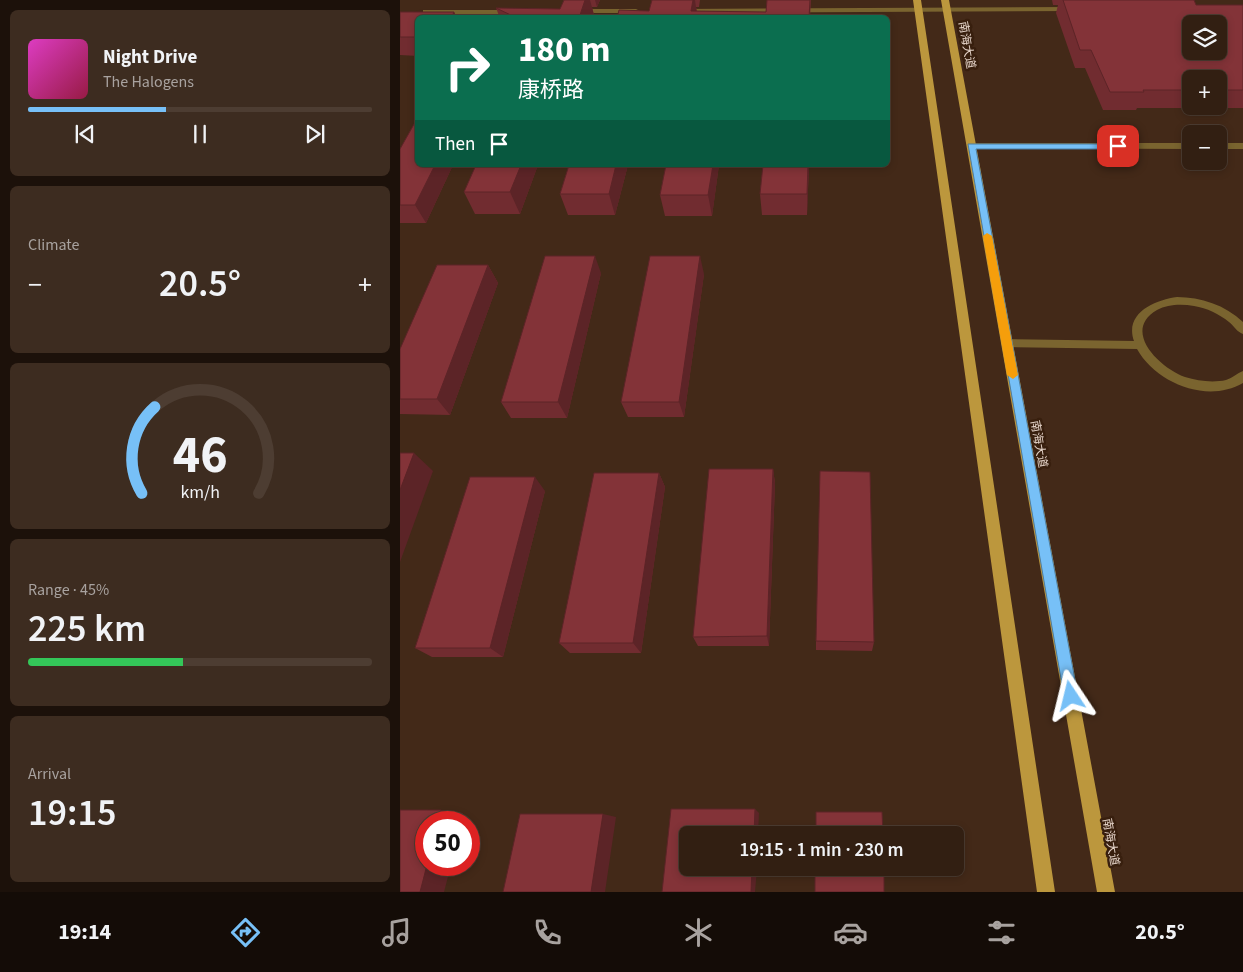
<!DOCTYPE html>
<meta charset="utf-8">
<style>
body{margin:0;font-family:"Source Sans 3","Noto Sans SC",sans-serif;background:#3d2c20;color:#f1f3f6;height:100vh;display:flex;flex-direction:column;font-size:19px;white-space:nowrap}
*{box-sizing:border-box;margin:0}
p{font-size:16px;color:#a8a29f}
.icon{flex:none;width:28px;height:28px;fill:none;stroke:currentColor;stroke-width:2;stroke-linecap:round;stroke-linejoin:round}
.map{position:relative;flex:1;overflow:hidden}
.sheet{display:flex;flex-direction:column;gap:10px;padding:10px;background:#1c110a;width:400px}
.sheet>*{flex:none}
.banner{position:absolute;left:15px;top:15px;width:475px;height:152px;border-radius:8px;box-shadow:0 2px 8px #0003,0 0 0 1px #4d3d32;background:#0b6e4f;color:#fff;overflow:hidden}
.tools{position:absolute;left:782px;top:15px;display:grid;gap:10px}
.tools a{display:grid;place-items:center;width:45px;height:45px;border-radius:8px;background:#321f12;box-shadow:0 2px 8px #0003,0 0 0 1px #4d3d32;font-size:25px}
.speed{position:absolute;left:15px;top:811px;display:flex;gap:10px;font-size:25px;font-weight:700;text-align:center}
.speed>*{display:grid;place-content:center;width:65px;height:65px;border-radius:50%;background:#321f12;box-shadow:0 2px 8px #0003,0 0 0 1px #4d3d32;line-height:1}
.speed .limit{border:8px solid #d22;background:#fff;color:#111}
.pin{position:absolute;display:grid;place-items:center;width:42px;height:42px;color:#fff;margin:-21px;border-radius:10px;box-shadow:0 2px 8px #0006}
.me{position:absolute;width:55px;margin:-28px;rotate:350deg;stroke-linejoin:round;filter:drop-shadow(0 0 4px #0008)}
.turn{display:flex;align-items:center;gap:18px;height:105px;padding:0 20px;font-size:22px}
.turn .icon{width:65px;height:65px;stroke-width:2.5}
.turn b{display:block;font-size:35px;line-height:42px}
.then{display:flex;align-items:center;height:48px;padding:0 20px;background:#0003;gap:10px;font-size:19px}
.big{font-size:38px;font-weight:600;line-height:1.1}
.sheet .tile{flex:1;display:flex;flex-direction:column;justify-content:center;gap:8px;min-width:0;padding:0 18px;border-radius:8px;background:#3d2c20}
.sheet .dial{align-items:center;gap:0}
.dial svg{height:130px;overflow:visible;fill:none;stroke:#4d3d32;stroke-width:7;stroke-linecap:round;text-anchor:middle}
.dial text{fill:#f1f3f6;stroke:none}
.song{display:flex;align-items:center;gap:15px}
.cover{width:60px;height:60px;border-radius:8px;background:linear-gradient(135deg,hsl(310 70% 55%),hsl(340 70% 35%))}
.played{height:5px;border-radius:2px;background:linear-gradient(90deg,#77c0f7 40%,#4d3d32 40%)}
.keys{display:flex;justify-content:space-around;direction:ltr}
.heat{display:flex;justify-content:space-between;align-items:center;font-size:28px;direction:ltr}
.charge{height:8px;border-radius:4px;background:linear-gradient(90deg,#34c759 45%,#4d3d32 0)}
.trip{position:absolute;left:279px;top:826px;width:285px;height:50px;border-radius:8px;background:#321f12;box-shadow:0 2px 8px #0003,0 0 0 1px #4d3d32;font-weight:600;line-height:50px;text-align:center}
.dock{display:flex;height:80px;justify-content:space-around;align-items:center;background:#140c07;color:#a8a29f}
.dock .icon{width:35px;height:35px}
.dock .current{color:#77c0f7}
.dock b{font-size:22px;color:#f1f3f6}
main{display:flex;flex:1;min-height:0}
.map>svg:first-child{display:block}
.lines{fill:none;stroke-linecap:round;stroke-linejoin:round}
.minor{fill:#7a642f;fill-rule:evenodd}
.major{fill:#bc973d;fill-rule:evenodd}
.wall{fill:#712c30;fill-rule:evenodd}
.shaded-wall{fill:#5c2427}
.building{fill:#833338;stroke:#5c2427;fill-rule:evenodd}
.route{fill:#77c0f7;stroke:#4d7da1}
.slow{fill:#f59e0b}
.labels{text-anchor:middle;stroke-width:5;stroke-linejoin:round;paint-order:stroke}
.street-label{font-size:12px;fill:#e3d2c7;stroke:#381f0e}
</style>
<main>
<section class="sheet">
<div class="tile">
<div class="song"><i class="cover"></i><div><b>Night Drive</b><p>The Halogens</p></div></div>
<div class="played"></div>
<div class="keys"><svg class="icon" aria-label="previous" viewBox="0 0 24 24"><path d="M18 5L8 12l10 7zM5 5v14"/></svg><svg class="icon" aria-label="pause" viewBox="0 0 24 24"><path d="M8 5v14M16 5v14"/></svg><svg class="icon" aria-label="next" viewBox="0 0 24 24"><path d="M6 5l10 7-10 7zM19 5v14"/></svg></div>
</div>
<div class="tile"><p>Climate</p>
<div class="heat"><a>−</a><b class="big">20.5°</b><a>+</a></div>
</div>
<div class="tile dial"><svg viewBox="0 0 100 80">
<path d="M14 69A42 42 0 1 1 86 69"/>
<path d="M14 69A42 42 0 0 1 22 16" stroke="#77c0f7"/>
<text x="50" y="56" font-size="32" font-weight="700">46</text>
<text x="50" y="72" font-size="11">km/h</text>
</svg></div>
<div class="tile"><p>Range · 45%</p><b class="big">225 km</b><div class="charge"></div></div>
<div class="tile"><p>Arrival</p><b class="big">19:15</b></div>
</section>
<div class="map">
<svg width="843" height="892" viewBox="0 0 843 892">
<rect width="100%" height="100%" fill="#432918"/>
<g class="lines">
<path class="minor" d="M673,7L677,9L676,11L281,13L277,11L281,9Z
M175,9H236L240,11L236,13H178L174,11Z
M23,10H113L117,12L113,14H23Z
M571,143H791V149L568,148V144Z
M819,143H843V149H819Z
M777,297C801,297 825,305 843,322V334C837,332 834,326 829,322C819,314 807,308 794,306C782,304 768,304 757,310C721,331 760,368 785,377C798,381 813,383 826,380C833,378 837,373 843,371V383C807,404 756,383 737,349L607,347L601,343L607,339L734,341C724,313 755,300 777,297Z"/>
<path class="major" d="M513,0H521L655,892H637Z
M541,0H549L715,892H697Z"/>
</g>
<path class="wall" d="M164,0H200L197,7H192L194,15L193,18H100L96,8L160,9Z
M252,0H300L299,7H296L297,11L366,12L367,0H411L410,18L249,11Z
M652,0H794L796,5H843V108H737L736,110H703L685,68H675L656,13L658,5H653ZM791,79H819V106H791Z
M0,12H54L57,18H18V56L0,55Z
M0,149L18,165H53L26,223H0Z
M76,165H138L120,214H75L64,192Z
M169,165H228L215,215H168L160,194Z
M266,165H319L312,216H265L260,195Z
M363,165H409L407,215H362L360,194Z
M88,265L98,283L50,415L0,414V349Z
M201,273L167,418H111L101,402Z
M304,274L284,417H228L221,402Z
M373,469L375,483L369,646H298L293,637Z
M259,473L265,487L241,653H170L159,643Z
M145,491L103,657H32L15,648Z
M416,641L474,642L472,651L416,650Z"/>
<path class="shaded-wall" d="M185,0H190L194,15L193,18H179Z
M195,0H200L197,7Z
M293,0H295L297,15L291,11Z
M410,0V18H409Z
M54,12L57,18H51Z
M35,165H53L26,223L15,205Z
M121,165H138L120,214L110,192Z
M216,165H228L215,215L209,194Z
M313,165H319L312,216L308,195Z
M408,165H409L407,215V194Z
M195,256L201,273L167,418L158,402Z
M300,256L304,274L284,417L279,402Z
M88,265L98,283L50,415L37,399Z
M14,453L33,471L0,562V490Z
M373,469L375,483L369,646L367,636Z
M259,473L265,487L241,653L233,643Z
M135,477L145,491L103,657L90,648Z
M355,809L359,813L358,835H354Z
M41,810L63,813L61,822H38Z
M203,814L216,817L205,892H191Z
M27,865H51L44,892H20Z
M352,868H357L355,892H351Z"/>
<path class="building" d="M164,0H185L179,18H117L96,8L160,9Z
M252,0H293L291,11L366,12L367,0H410L409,18H217L219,10L249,11Z
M663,0H794L796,5H843V90H819V79H791V90H743L744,92H710L691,50H680ZM791,24H819V51H791Z
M0,12H54L51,18H18V37H0Z
M18,117V165H35L15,205H0V149Z
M76,165H121L110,192H64Z
M169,165H216L209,194H160Z
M266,165H313L308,195H260Z
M363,165H408L407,194H360Z
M145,256H195L158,402H101Z
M250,256H300L279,402H221Z
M37,265H88L37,399H0V349Z
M0,453H14L0,490Z
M309,469H373L367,636L293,637Z
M420,471L470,472L474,642L416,641Z
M194,473H259L233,643H159Z
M70,477H135L90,648H15Z
M271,809H355L354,835H288V868H352L351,892H262Z
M0,810H41L38,822H26L27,865L20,892H0Z
M416,812H482L483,835H416Z
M120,814H203L191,892H103Z
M415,868H484V892H415Z"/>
<path class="route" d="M568,144H718L722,146L718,149H576L678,696L676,701L671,703L666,701L664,696Z"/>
<path class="slow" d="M587,233L592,236L618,375L613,379L607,375L583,236Z"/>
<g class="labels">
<g class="street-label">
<text transform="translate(567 45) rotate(80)" y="4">南海大道</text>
<text transform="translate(639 444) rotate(80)" y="4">南海大道</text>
<text transform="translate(711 842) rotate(80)" y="4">南海大道</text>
</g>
</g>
</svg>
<div class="tools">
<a><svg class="icon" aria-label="layers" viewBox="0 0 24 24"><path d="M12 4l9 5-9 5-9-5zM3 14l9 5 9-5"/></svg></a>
<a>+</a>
<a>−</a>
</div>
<div class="speed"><div class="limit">50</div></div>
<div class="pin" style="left:718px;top:146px;background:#d93025"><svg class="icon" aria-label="arrive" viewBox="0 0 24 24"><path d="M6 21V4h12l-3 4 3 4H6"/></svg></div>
<svg class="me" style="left:671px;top:696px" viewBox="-20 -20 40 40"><path d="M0-17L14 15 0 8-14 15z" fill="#77c0f7" stroke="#fff" stroke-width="4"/></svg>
<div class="trip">19:15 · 1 min · 230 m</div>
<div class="banner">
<div class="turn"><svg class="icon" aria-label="right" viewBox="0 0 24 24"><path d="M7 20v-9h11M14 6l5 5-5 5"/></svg><div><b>180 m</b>康桥路</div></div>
<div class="then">Then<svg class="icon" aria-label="arrive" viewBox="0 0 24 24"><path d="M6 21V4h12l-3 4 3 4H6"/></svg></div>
</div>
</div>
</main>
<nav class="dock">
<b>19:14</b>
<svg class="icon current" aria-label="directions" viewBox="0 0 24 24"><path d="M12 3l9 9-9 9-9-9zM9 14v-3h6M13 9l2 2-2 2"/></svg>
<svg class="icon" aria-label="music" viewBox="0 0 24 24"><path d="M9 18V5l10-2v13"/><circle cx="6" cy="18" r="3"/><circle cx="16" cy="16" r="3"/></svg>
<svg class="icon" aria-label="phone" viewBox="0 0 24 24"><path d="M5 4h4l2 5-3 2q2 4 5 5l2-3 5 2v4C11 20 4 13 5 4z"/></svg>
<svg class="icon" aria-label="climate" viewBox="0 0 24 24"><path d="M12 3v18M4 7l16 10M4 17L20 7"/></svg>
<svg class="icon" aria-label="car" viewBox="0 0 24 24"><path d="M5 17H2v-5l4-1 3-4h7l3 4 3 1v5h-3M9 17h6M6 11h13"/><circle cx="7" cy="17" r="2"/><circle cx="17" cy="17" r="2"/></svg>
<svg class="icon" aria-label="filters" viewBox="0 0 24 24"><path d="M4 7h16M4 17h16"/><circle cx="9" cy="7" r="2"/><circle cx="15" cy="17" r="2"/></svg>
<b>20.5°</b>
</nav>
